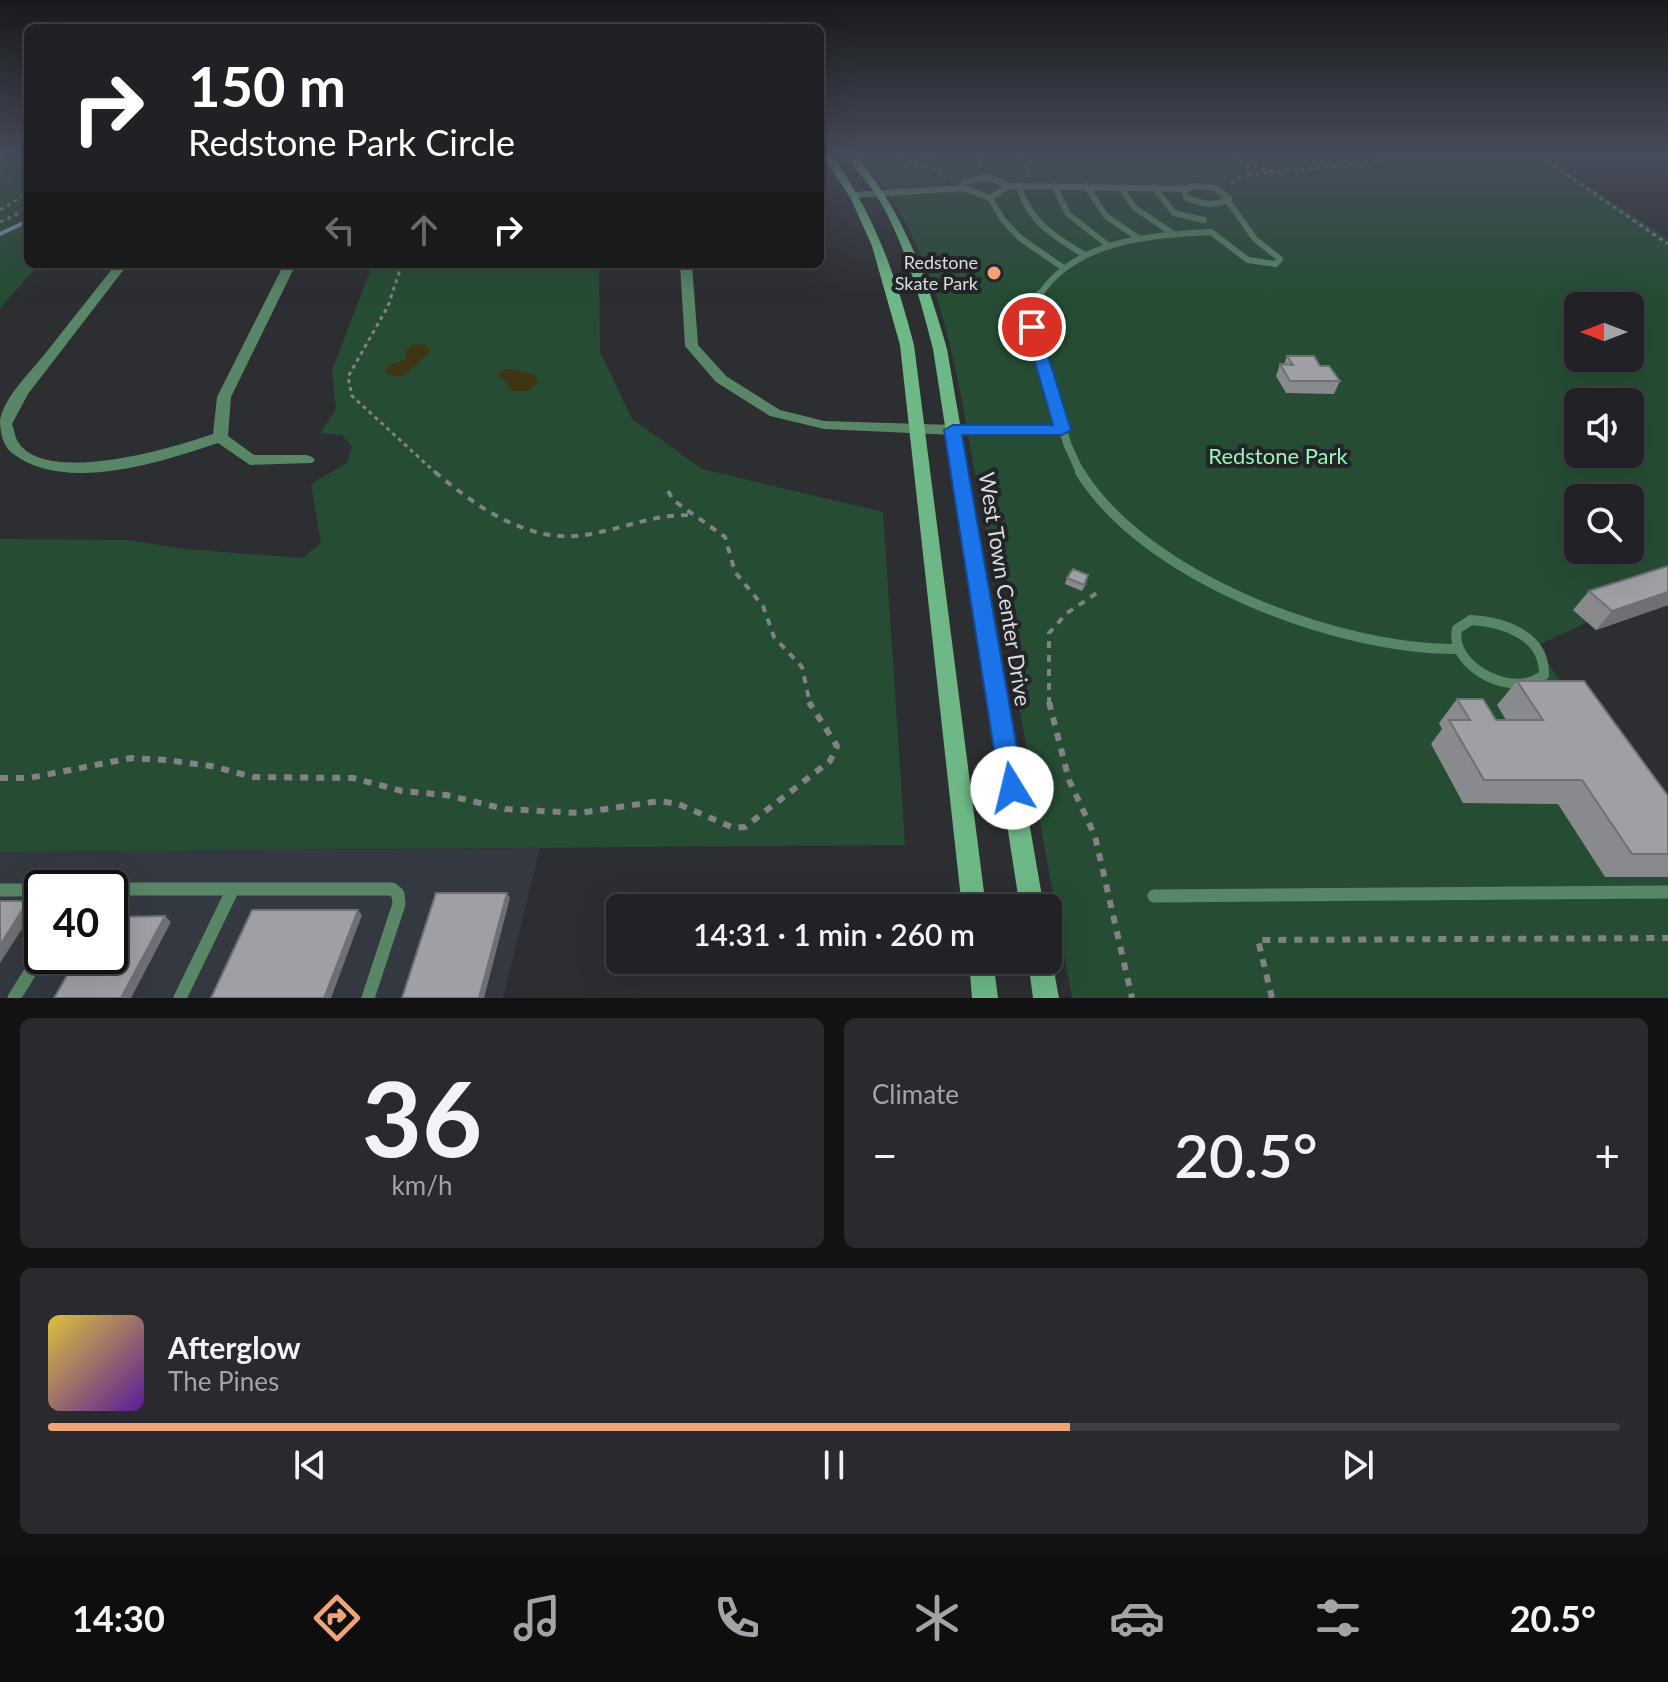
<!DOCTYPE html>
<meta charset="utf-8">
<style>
body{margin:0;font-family:Lato,sans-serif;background:#2a2a2e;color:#f1f3f6;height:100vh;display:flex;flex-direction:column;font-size:30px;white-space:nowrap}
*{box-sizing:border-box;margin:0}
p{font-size:26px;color:#a2a4a7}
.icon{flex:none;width:44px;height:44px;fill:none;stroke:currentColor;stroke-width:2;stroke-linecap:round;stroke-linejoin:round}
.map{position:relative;height:998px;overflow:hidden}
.details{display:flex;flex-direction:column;gap:20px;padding:20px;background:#131315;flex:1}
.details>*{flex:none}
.banner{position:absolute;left:24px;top:24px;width:800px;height:244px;border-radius:12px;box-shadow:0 8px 32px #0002,0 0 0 2px #3f3f43;background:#202124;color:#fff;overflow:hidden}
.needle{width:52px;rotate:270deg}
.tools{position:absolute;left:1564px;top:292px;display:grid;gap:16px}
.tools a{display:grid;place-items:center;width:80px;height:80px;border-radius:12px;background:#222226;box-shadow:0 8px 32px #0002,0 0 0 2px #3f3f43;font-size:40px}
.speed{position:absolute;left:24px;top:870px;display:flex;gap:16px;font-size:40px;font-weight:700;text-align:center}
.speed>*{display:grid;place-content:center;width:104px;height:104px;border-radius:50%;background:#222226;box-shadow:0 8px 32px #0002,0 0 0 2px #3f3f43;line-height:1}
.speed .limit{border:4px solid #111;border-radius:12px;background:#fff;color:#111}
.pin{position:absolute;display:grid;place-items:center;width:68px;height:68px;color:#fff;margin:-34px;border:4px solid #fff;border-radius:50%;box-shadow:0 2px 8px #0007}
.me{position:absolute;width:88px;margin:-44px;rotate:351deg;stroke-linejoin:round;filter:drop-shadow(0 0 6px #0008)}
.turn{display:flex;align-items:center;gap:28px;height:168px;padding:0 32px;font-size:36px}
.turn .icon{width:104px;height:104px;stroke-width:2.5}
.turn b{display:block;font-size:56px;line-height:68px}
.lanes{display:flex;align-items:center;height:76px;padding:0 32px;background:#0003;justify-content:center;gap:40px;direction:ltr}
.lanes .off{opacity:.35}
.big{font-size:60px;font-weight:600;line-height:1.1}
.details .card{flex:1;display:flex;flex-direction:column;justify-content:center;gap:12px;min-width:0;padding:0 28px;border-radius:12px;background:#2a2a2e}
.details .dial{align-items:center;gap:0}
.dial b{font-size:104px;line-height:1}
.song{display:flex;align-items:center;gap:24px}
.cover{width:96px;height:96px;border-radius:12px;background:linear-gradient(135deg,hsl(50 70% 55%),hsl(270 70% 35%))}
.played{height:8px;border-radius:4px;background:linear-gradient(90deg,#efa377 65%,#3f3f43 65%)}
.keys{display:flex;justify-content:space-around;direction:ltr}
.heat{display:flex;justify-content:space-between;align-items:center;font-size:44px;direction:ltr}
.details .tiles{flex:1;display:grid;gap:20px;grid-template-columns:1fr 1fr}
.card:last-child{grid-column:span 2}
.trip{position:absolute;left:606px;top:894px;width:456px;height:80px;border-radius:12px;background:#222226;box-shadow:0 8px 32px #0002,0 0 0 2px #3f3f43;font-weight:600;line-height:80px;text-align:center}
.menu{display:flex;height:128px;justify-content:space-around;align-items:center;background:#0e0e0f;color:#a2a4a7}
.menu .icon{width:56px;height:56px}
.menu .selected{color:#efa377}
.menu b{font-size:36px;color:#f1f3f6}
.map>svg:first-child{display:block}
.built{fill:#343841;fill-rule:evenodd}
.green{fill:#264d34;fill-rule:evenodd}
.sand{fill:#3e3515}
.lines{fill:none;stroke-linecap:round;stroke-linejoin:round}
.stream{stroke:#859ac3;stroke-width:4}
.path-far2{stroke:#818285;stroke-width:3;stroke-dasharray:4 4;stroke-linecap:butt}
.path-far1{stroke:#818285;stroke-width:4;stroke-dasharray:7 7;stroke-linecap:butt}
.path{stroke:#818285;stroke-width:6;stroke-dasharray:8 8;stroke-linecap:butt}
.lane-far3{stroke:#598667;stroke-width:6}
.lane-far2{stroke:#598667;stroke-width:8}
.lane-far1{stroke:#598667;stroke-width:10}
.lane{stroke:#598667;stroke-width:13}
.street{fill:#598667;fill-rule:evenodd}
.secondary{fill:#6db886;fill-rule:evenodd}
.wall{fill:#888a8e}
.shaded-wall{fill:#6f7074}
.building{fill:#9ea0a5;stroke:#6f7074;stroke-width:2}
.route{fill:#1a73e8;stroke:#114b97;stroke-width:2}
.poi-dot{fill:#efa377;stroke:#232428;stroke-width:3}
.labels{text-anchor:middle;stroke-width:8;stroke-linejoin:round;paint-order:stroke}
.far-poi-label{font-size:18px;fill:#dbdcdf;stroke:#232428;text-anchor:end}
.park-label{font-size:22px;fill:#98f5b7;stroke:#232428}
.street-label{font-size:22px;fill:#dbdcdf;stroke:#232428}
</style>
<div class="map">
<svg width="1668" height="998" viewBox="0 0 1668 998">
<rect width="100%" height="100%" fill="#2d2e32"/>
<path class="built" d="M540,848L503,998H0V852ZM42,888H110V956H42Z"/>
<path class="green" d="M0,156H28V264H39L0,308Z
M860,156H1544L1668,239V585L1536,646L1668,835V998H1072L1014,679C1015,648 1018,618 1009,588C1004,573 992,560 989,544C958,406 956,269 860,156ZM1578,306H1630V358H1578ZM1578,402H1630V454H1578ZM1578,498H1630V550H1578Z
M373,264H599L600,352L632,419L702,469L883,512L905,845L0,852V539L128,540L184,549L303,558L321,543L311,484L347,463L352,447L342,435L320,433L336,409L332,370Z"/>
<path class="sand" d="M423,344L430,349L429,353C415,363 403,387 384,372L388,366L406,359V350L413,345Z
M512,369L535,375L538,383L527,391H511L505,381L497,375L501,370Z"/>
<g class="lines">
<path class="stream" d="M0,234L28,221"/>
<path class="path-far2" d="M893,156L938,171L945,178
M979,156L980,167
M1022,156L1030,176
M1232,156L1248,165L1276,172L1393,159H1668
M1547,161L1668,244
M913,162L941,156
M1248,175L1274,172
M1231,183L1248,175V165
M0,210L28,193
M0,222L28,209
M402,264L388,306L348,377L352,396L437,474"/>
<path class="path-far1" d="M435,472C478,508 531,546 591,534C628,527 655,514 694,515
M668,491L673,500L725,537L735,572L763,606L774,637L802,667L810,704
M1049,704V633L1067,613L1100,591"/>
<path class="path" d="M1049,702L1069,780L1095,836L1132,998
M0,778H29L131,758L166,760L211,766L253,777L353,778L402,791L446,795L505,809L579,813L660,801L678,804L734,828L745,827L830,761L837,746L809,702
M1272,998L1258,940L1668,938"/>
<path class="lane-far3" d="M1019,186C1028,221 1056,238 1085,255
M1054,186L1068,214L1109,246
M1086,186L1106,216L1138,238
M1196,186L1215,188L1229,198C1215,208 1200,204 1186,197L1184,189Z
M1120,187L1135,208L1172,233
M1154,187L1174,213L1204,220
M962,188L964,182L988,177L1009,186L1184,189
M855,195L964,188L990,198L1003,220L1020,238L1062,267
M990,198L1009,186
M1039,296C1075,240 1150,235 1211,232L1248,260L1276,264L1280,259L1255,239L1228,201"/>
<path class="lane-far2" d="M1040,294L1036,299L1033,336L1068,446L1081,474
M953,430H1062"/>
<path class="lane-far1" d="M1080,472C1145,578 1338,650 1457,649
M1471,620C1505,622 1545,636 1544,675C1539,678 1533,682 1527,683C1497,689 1450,662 1457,629Z"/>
<path class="lane" d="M110,889H392L398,894L399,904L368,998
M0,890H42
M1154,896L1668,892
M14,998L42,953
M180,998L233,889"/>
<path class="street" d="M116,264H128L28,394L12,424C14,429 15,437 18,442C46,486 173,448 213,434L217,397L284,264H296L231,397L228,436L254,455H307L312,457L315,460L312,463L250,465L218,443C162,462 64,494 12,453C3,446 0,432 0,420C5,396 29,374 44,355C68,325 92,294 116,264Z
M680,264H692L698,345L726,376L780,410L824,421L953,425L960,430L953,435L824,429L770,416L716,382L685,346Z"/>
<path class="secondary" d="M823,156H832C874,213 896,276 914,345L986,908H962L900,345L872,246L851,199Z
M847,156H856C904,212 927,279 947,349L1044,908H1020L933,349C920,298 906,247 880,201C870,185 857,171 847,156Z
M1048,951L1052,960L1059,998H1033L1028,960H1048Z
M969,960H993L998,998H972Z"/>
</g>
<path class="wall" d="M1287,356L1320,366L1340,381L1334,394L1286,393L1276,376L1280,364H1284Z
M1668,566V605L1596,630L1573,610L1589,591Z
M1067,578L1087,582L1082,591L1065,584Z
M1517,681L1668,796V877H1605L1558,804L1463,803L1431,744L1442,729L1439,723L1457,699L1496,720H1506L1497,705Z"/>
<path class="shaded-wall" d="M1668,592V605L1596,630L1612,611Z
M507,893L510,898L484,998H479Z
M28,901L36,907L0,963V945Z
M358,910L362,915L331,998H324Z
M165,916L171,922L131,998H121Z"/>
<path class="building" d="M1287,356H1314L1320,366H1329L1340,381H1290L1280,364L1293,365Z
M1668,566V592L1612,611L1589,591Z
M1073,569L1088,575L1084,585L1067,578Z
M1517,681H1584L1668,796V854H1632L1582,780H1484L1449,720H1470L1457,699H1483L1496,720H1543Z
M436,893H507L479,998H402Z
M0,901H28L0,945Z
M252,910H358L324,998H211Z
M165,916L121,998H54L78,956H110V917Z"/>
<linearGradient id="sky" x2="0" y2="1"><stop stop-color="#19191c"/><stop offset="0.53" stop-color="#464c5a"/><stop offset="1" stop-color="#464c5a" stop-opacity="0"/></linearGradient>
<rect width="1668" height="295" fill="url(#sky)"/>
<path class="route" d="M1032,323L1039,327L1071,430L1062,435H962L1024,788L1020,796L1012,799L1003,796L1000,788L944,430L953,425H1053L1025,327Z"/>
<circle class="poi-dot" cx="994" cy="273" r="8"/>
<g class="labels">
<g class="far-poi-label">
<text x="978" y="269">Redstone<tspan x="978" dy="21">Skate Park</tspan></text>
</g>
<g class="park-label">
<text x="1278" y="464">Redstone Park</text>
</g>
<g class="street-label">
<text transform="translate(1005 589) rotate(81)" y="8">West Town Center Drive</text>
</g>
</g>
</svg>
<div class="tools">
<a><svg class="needle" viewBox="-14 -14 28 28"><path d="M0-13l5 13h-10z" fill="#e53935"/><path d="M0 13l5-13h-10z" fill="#a2a4a7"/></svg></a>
<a><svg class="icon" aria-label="sound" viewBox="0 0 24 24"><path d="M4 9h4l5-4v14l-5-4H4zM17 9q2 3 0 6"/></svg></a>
<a><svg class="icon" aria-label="search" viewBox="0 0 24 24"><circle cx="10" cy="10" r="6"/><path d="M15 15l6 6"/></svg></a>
</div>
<div class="speed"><div class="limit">40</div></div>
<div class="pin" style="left:1032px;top:327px;background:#d93025"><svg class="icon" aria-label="arrive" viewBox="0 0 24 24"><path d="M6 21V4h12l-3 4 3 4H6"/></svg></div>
<svg class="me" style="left:1012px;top:788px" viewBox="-20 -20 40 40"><circle r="19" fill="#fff"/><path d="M0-13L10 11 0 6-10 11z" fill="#1a73e8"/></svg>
<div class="trip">14:31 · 1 min · 260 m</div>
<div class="banner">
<div class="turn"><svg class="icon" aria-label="right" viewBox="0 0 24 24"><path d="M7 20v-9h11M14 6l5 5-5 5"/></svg><div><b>150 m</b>Redstone Park Circle</div></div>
<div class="lanes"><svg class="icon off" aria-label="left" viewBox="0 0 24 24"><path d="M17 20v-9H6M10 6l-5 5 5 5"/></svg><svg class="icon off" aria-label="ahead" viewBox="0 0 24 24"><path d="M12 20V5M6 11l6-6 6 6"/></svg><svg class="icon" aria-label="right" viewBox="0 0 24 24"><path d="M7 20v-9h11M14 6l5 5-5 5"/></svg></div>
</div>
</div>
<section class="details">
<div class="tiles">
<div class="card dial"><b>36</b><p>km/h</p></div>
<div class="card"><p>Climate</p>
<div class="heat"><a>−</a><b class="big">20.5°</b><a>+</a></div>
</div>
<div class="card">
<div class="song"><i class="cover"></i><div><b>Afterglow</b><p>The Pines</p></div></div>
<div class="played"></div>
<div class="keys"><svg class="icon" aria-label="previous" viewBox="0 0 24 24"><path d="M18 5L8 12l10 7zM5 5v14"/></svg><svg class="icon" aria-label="pause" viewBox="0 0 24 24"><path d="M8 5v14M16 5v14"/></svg><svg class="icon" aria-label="next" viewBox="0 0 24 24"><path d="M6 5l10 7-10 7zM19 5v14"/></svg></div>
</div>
</div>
</section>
<nav class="menu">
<b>14:30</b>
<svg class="icon selected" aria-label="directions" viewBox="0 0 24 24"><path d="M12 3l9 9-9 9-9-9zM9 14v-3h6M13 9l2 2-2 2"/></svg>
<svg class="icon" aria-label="music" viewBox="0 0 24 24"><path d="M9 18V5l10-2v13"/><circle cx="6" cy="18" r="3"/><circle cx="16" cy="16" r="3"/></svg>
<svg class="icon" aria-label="phone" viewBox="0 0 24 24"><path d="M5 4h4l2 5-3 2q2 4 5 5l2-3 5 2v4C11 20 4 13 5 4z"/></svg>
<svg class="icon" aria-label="climate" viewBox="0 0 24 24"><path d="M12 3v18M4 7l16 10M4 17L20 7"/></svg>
<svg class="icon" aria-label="car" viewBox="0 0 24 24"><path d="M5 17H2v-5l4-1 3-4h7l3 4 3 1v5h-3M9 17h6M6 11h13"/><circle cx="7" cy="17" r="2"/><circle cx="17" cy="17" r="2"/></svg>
<svg class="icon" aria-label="filters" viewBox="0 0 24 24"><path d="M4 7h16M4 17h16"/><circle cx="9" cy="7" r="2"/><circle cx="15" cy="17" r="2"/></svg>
<b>20.5°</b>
</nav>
